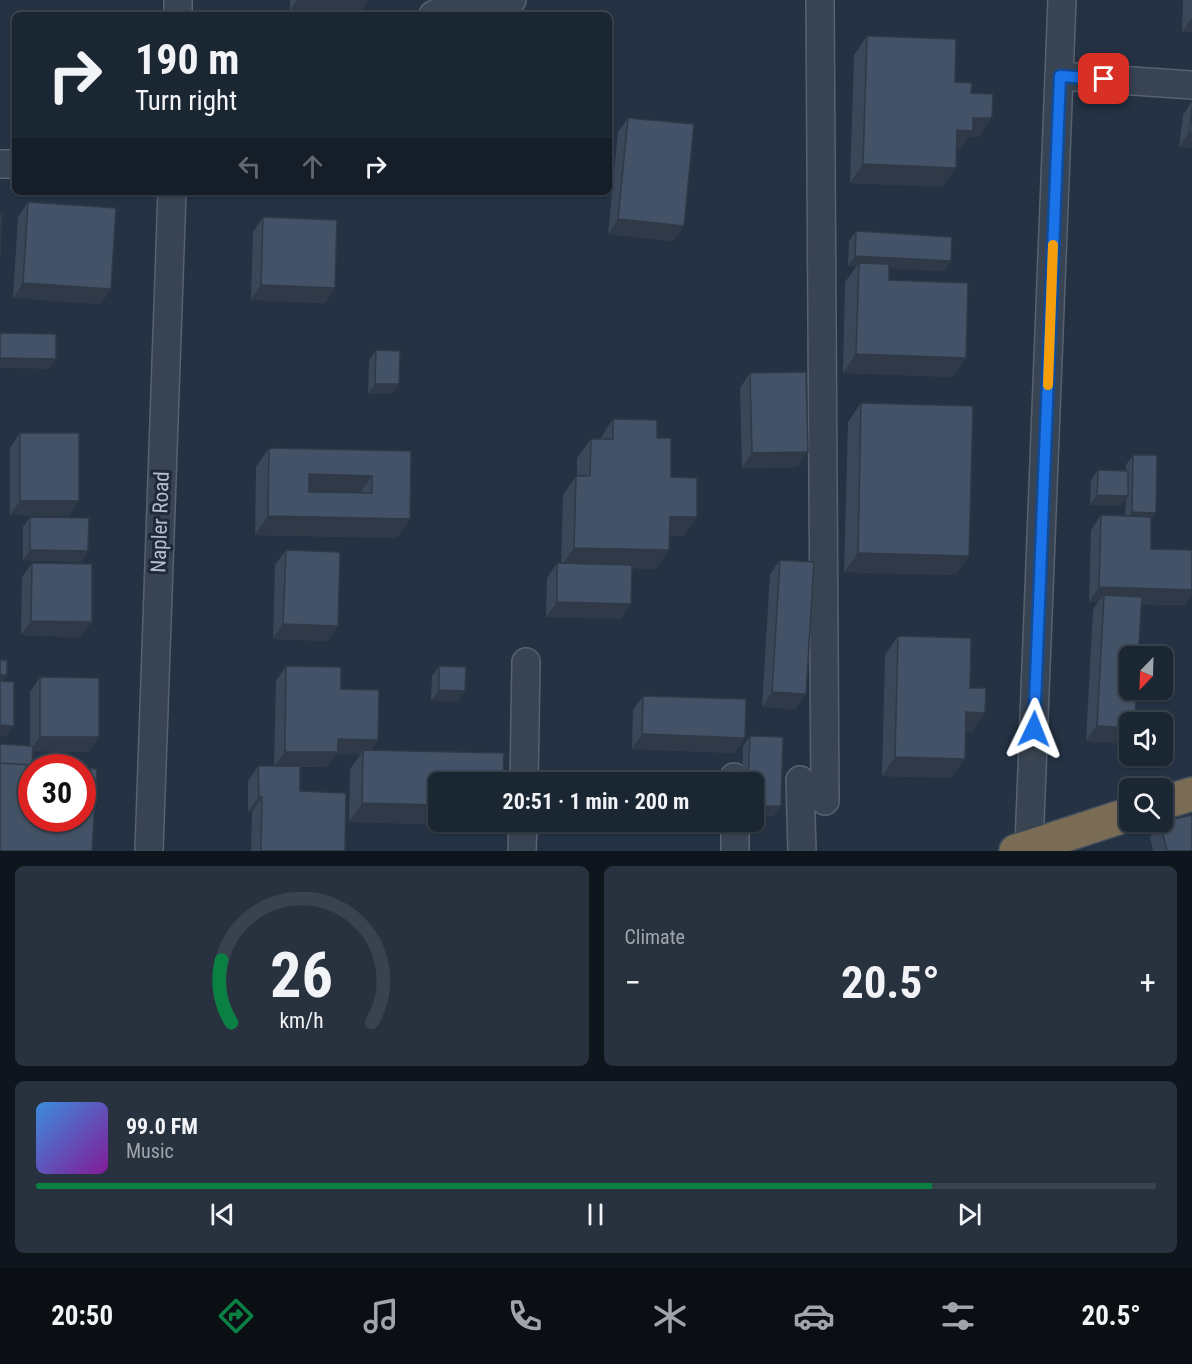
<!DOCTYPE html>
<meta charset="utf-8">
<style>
body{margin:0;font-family:"Roboto Condensed",sans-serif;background:#28323f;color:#f1f3f6;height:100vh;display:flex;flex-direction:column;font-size:22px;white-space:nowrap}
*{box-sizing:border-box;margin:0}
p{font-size:20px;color:#a0a5ac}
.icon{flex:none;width:33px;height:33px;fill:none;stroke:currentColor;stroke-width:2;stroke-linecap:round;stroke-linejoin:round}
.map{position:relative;height:851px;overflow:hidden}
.panel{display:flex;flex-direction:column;gap:15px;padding:15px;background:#0f151c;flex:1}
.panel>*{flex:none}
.hud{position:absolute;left:12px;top:12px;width:600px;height:183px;border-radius:9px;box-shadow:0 2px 4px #0004,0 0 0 2px #39434e;background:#1b2633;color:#f1f3f6;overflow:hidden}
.needle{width:39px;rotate:203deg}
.controls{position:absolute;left:1119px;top:646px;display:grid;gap:12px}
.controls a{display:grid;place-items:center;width:54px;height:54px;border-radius:9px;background:#1b2633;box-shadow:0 2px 4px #0004,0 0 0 2px #39434e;font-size:30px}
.speed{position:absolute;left:18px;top:754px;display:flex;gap:12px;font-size:30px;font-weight:700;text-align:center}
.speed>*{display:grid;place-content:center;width:78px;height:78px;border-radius:50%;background:#1b2633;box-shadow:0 2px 4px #0004,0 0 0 2px #39434e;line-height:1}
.speed .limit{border:9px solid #d22;background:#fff;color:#111}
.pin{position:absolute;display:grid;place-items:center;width:51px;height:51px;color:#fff;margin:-26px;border-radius:12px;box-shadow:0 3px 9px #0006}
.me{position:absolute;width:66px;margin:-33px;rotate:2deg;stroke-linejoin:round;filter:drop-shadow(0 0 4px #0008)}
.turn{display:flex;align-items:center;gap:21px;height:126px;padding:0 24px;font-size:27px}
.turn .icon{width:78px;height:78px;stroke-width:2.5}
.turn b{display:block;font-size:42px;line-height:51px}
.lanes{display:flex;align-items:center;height:57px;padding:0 24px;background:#0003;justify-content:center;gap:30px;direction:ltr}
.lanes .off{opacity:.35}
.big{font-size:45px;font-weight:700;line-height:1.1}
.panel .widget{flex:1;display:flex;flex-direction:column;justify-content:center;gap:9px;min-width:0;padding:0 21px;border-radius:9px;background:#28323f}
.panel .dial{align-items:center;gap:0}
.dial svg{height:156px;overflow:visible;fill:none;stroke:#39434e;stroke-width:7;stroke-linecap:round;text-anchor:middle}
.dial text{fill:#f1f3f6;stroke:none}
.song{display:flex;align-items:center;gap:18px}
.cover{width:72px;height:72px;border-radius:9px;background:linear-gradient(135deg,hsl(210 70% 55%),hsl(290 70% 35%))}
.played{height:6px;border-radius:3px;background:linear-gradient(90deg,#0b8043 80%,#39434e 80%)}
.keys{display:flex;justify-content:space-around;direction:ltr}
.heat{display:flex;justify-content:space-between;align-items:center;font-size:33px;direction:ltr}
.panel .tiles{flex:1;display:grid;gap:15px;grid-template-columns:1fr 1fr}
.widget:last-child{grid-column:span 2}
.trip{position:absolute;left:428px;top:772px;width:336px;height:60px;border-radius:9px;background:#1b2633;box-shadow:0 2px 4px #0004,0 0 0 2px #39434e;font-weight:700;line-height:60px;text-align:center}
.tabs{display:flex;height:96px;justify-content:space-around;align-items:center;background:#0b0f14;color:#a0a5ac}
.tabs .icon{width:42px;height:42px}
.tabs .current{color:#0b8043}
.tabs b{font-size:27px;color:#f1f3f6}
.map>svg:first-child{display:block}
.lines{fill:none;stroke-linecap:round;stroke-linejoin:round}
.minor-casing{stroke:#576271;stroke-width:30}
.highway-casing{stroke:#444f5e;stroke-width:36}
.minor{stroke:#394453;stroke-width:27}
.highway{stroke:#7a6c55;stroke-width:33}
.wall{fill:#3a4758}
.shaded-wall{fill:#2f3947}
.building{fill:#435266;stroke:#2f3947;stroke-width:1.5;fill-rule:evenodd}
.route-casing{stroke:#114b97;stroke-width:15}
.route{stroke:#1a73e8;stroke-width:10}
.slow{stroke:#f59e0b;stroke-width:10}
.labels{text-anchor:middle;stroke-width:6;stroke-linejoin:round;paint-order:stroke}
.street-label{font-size:21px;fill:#b6bfcd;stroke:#1e2939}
</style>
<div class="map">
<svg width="1192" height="851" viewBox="0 0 1192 851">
<rect width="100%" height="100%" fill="#243244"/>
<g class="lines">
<g class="minor-casing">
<path id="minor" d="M820,0L825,801
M178,15V0
M433,15L447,8L512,0
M1060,76L1192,85
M0,164H15
M734,777V783
M800,780L802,851
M524,783L526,662
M735,822V851
M149,851L172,192
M522,851L523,822
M1030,851L1029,846L1062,0"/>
</g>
<g class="highway-casing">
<path id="highway" d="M1162,803L1192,794
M1016,851L1130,814"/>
</g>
<use href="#minor" class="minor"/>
<use href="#highway" class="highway"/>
</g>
<path class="wall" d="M290,0H368L361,11H290Z
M1183,0H1192V32H1182Z
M867,36L955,82L971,93L979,137H968L959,150H957L943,187L850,183L854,55Z
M1192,101V148L1179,147L1183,115Z
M628,118L684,226L673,241L608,234L618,132Z
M28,202L101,304L13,298L18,217Z
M263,217L335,288L325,303L251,300L253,232Z
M856,231L951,261L944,271L889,268V280L953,377L843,373L845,282L856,267L848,266L849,241Z
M376,350L399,384L392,394H368L369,360Z
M750,373L798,467L742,468L740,388Z
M861,403L956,575L844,572L848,422Z
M613,419L657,438L671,477L697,517L683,536H669L656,569L632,568L621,619L546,617L547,578L557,563H561L563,495L576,476H577V458L591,439H600Z
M20,433L79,501L69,516L10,515V448Z
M269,448L411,451L410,519L397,538L255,535L256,467Z
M1133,455L1151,520V549L1192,550V594L1185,605L1141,604L1130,723V735L1124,743L1086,741L1093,610L1098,602H1089L1091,530L1101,515L1125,516L1126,499L1121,506L1090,505L1091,480L1098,470L1126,471V465Z
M30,517L88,551L81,562L23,560V527Z
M286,550L328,641L273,639L275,565Z
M780,560L806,694L795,709L762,707L770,574Z
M32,563L81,637L21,635L22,577Z
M898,636L970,688L972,732L965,731V759L951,778L882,776L885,655Z
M286,666L341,689L378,740L371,750L438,822H508L506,826L349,822L350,769L360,755L337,754L327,767H300V791L345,851H251L252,812H248V781L258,766H274L276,681Z
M439,666L465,691L458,701H431L432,676Z
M40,677L99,737L89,752L33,751L32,765L0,851L30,745V692Z
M643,696L735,753L632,749L633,710Z
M750,736L774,816L753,783H742L743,746Z
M1160,822L1192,851H1153L1150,837Z"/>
<path class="shaded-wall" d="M297,0H368L361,11H290Z
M1192,18V32H1182Z
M973,118H992L979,137H968L959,150L944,149L957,130Z
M1189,132H1192V148L1179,147Z
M863,164L956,168L943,187L850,183Z
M618,219L684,226L673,241L608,234Z
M855,256L951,261L944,271L858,267L859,263L856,267L848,266Z
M23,283L111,289L101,304L13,298Z
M261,285L335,288L325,303L251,300Z
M856,354L966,358L953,377L843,373Z
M0,358L56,359L49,369L0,368Z
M375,384H399L392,394H368Z
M808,452L798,467L742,468L752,453Z
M309,474L372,476L359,495L296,493Z
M1097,495L1128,496L1121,506L1090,505Z
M20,501H79L69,516L10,515Z
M1132,512L1156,513L1149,523H1125Z
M268,516L410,519L397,538L255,535Z
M670,517H697L683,536L657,535Z
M574,548L669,550L656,569L561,567Z
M30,550L88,551L81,562L23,560Z
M858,553L969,556L956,575L844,572Z
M1099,587L1192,590V594L1185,605L1103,602L1104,595L1098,602H1089Z
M557,602L631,604L621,619L546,617Z
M31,621L92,622L81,637L21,635Z
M283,624L338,626L328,641L273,639Z
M0,675H7L0,685Z
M439,690L465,691L458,701H431Z
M772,692L806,694L795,709L762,707Z
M966,712L985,713L972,732L953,731Z
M0,725L14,726L6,736H0Z
M1097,726L1130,728V735L1124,743L1086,741Z
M642,734L745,738L735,753L632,749Z
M40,737H99L89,752L30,751Z
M338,739L378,740L368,755L363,750L360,755L337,754L327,767L274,766L285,752Z
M895,757L965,759L951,778L882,776Z
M259,797H262L252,812H248Z
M362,803L438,805V822H508L506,826L349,822Z
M753,806H781L774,816H753Z"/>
<path class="building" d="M867,36L956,39L955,82L972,83L971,93L993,94L992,118H973V131L957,130L956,168L863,164Z
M1192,108V132H1189Z
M628,118L694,124L684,226L618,219Z
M28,202L116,208L111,289L23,283Z
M0,215H2L0,256Z
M263,217L337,220L335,288L261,285Z
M856,231L952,237L951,261L855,256Z
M859,263L889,264V280L968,283L966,358L856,354Z
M0,333L56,334V359L0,358Z
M376,350L400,351L399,384H375Z
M806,372L808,452L752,453L750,373Z
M861,403L973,406L969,556L858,553Z
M613,419L657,420V438H671V477L697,478V517H670L669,550L574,548L576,476H590L591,439H613Z
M20,433H79V501H20Z
M269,448L411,451L410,519L268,516ZM309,474L372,476V493L309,492Z
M1133,455H1157L1156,513L1132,512Z
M1098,470L1128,471V496L1097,495Z
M1101,515L1151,517V549L1192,550V590L1099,587Z
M30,517L89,518L88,551L30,550Z
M286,550L340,552L338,626L283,624Z
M780,560L814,562L806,694L772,692Z
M32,563L92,564V622L31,621Z
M557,563L632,565L631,604L557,602Z
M1104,595L1142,597L1138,657H1130V690H1136L1135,723H1130V728L1097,726Z
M898,636L971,638L970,688H986L985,713L966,712L965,759L895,757Z
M0,660H7V675H0Z
M286,666L341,667V689L379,690L378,740L338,739V752H285Z
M439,666L466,667L465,691L439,690Z
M40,677L99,678V737H40Z
M0,681L14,682V726L0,725Z
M643,696L746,699L745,738L642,734Z
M750,736L783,737L781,806H753V783H748Z
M0,744L33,746L32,765L0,763Z
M363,750L504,753L503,777H519V783H438V805L362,803Z
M0,763L80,768H32V819H82V768L97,769L92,851H0Z
M258,766H300V791L346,793L345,851H261L262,797H259Z
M1192,815V851H1167L1160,822Z"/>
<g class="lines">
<g class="route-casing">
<path id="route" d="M1034,729L1060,76L1104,79"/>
</g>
<use href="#route" class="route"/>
<path class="slow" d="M1048,385L1053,245"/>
</g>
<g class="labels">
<g class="street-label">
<text transform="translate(160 522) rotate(-88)" y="7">Napler Road</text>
</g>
</g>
</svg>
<div class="controls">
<a><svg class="needle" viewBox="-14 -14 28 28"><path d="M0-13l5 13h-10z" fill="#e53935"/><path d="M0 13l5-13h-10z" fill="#a0a5ac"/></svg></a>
<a><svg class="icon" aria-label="sound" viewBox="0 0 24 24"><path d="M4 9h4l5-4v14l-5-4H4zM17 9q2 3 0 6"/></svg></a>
<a><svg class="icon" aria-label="search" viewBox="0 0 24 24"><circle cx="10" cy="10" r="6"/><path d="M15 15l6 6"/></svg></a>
</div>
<div class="speed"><div class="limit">30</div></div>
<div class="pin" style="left:1104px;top:79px;background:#d93025"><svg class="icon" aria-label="arrive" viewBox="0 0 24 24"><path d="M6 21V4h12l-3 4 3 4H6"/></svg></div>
<svg class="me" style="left:1034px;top:729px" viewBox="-20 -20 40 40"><path d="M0-17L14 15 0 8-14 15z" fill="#1a73e8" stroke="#fff" stroke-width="4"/></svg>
<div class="trip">20:51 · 1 min · 200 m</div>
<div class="hud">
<div class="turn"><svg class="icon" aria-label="right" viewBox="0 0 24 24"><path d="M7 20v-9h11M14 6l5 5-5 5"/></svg><div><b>190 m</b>Turn right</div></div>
<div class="lanes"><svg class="icon off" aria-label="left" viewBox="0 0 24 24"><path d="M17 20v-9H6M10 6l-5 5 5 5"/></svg><svg class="icon off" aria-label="ahead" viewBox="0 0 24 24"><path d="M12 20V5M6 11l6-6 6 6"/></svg><svg class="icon" aria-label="right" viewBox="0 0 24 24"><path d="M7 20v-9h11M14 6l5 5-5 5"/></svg></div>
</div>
</div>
<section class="panel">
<div class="tiles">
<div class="widget dial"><svg viewBox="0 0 100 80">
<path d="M14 69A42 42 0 1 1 86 69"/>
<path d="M14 69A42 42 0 0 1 9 37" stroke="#0b8043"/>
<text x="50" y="56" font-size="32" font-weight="700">26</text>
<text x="50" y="72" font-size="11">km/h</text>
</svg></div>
<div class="widget"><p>Climate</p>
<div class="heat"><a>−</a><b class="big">20.5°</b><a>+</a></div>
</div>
<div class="widget">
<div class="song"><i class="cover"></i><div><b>99.0 FM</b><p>Music</p></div></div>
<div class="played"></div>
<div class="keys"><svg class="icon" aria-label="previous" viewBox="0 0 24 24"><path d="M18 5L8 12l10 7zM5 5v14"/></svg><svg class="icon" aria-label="pause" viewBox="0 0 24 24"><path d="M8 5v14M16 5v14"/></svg><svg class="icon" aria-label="next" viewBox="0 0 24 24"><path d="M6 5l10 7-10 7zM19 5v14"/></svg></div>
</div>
</div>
</section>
<nav class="tabs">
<b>20:50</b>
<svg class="icon current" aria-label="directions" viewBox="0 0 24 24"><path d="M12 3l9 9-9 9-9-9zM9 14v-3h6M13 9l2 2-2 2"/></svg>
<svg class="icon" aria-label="music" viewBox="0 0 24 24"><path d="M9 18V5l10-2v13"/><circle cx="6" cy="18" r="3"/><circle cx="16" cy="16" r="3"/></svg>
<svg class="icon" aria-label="phone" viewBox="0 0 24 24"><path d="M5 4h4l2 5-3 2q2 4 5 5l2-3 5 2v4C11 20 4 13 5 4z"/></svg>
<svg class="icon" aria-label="climate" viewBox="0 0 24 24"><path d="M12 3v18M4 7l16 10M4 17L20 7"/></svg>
<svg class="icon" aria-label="car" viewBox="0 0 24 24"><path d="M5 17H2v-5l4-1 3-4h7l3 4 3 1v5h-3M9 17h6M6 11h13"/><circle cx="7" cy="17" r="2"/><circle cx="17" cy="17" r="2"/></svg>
<svg class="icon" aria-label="filters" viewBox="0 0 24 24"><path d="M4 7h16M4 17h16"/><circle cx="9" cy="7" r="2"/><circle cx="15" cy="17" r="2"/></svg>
<b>20.5°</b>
</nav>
